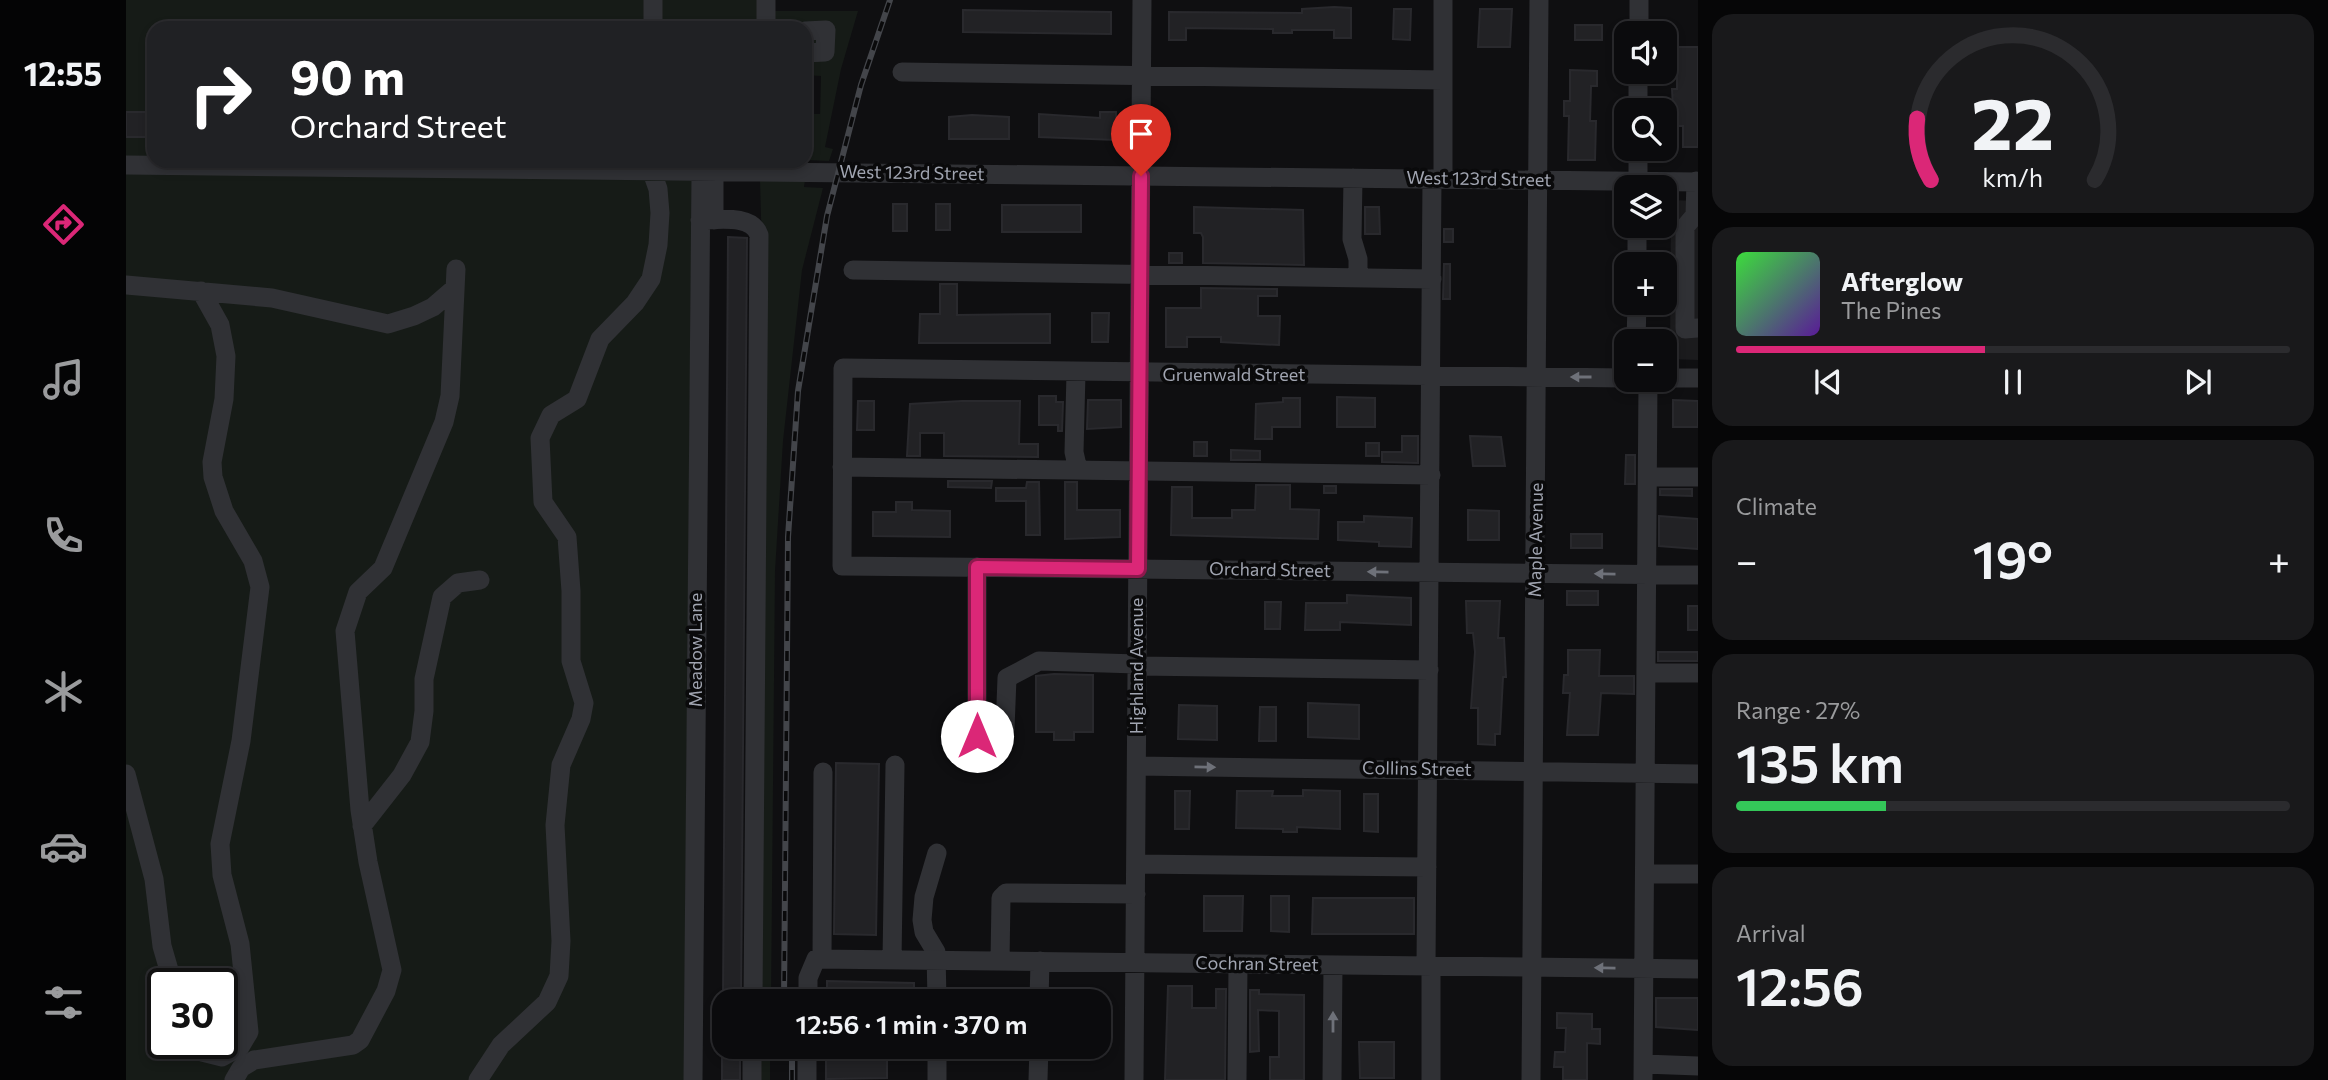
<!DOCTYPE html>
<meta charset="utf-8">
<style>
body{margin:0;font-family:Commissioner,sans-serif;background:#19191b;color:#f1f3f6;height:100vh;display:flex;flex-direction:column;font-size:26px;white-space:nowrap}
*{box-sizing:border-box;margin:0}
p{font-size:23px;color:#9a9b9d}
.icon{flex:none;width:38px;height:38px;fill:none;stroke:currentColor;stroke-width:2;stroke-linecap:round;stroke-linejoin:round}
.map{position:relative;flex:1;overflow:hidden}
.sheet{display:flex;flex-direction:column;gap:14px;padding:14px;background:#060607;width:630px}
.sheet>*{flex:none}
.guide{position:absolute;left:21px;top:21px;width:665px;height:147px;border-radius:21px;box-shadow:0 4px 10px #0003,0 0 0 2px #2b2b2e;background:#202124;color:#fff;overflow:hidden}
.controls{position:absolute;left:1488px;top:21px;display:grid;gap:14px}
.controls a{display:grid;place-items:center;width:63px;height:63px;border-radius:14px;background:#0b0b0d;box-shadow:0 4px 10px #0003,0 0 0 2px #2b2b2e;font-size:35px}
.speed{position:absolute;left:21px;top:968px;display:flex;gap:14px;font-size:35px;font-weight:700;text-align:center}
.speed>*{display:grid;place-content:center;width:91px;height:91px;border-radius:50%;background:#0b0b0d;box-shadow:0 4px 10px #0003,0 0 0 2px #2b2b2e;line-height:1}
.speed .limit{border:4px solid #111;border-radius:10px;background:#fff;color:#111}
.pin{position:absolute;display:grid;place-items:center;width:60px;height:60px;color:#fff;margin:-72px -30px;border-radius:50% 50% 50% 0;rotate:-45deg;box-shadow:0 0 7px #0007}
.pin .icon{rotate:45deg}
.me{position:absolute;width:77px;margin:-38px;rotate:0deg;stroke-linejoin:round;filter:drop-shadow(0 0 5px #0008)}
.turn{display:flex;align-items:center;gap:24px;height:147px;padding:0 28px;font-size:32px}
.turn .icon{width:91px;height:91px;stroke-width:2.5}
.turn b{display:block;font-size:49px;line-height:60px}
.big{font-size:52px;font-weight:600;line-height:1.1}
.sheet .widget{flex:1;display:flex;flex-direction:column;justify-content:center;gap:10px;min-width:0;padding:0 24px;border-radius:21px;background:#19191b}
.sheet .dial{align-items:center;gap:0}
.dial svg{height:182px;overflow:visible;fill:none;stroke:#2b2b2e;stroke-width:7;stroke-linecap:round;text-anchor:middle}
.dial text{fill:#f1f3f6;stroke:none}
.song{display:flex;align-items:center;gap:21px}
.cover{width:84px;height:84px;border-radius:10px;background:linear-gradient(135deg,hsl(120 70% 55%),hsl(270 70% 35%))}
.played{height:7px;border-radius:4px;background:linear-gradient(90deg,#db2777 45%,#2b2b2e 45%)}
.keys{display:flex;justify-content:space-around;direction:ltr}
.heat{display:flex;justify-content:space-between;align-items:center;font-size:38px;direction:ltr}
.charge{height:10px;border-radius:5px;background:linear-gradient(90deg,#34c759 27%,#2b2b2e 0)}
.trip{position:absolute;left:586px;top:989px;width:399px;height:70px;border-radius:21px;background:#0b0b0d;box-shadow:0 4px 10px #0003,0 0 0 2px #2b2b2e;font-weight:600;line-height:70px;text-align:center}
main{display:flex;flex:1;min-height:0}
.tabs{display:flex;flex-direction:column;width:126px;justify-content:space-around;align-items:center;background:#040405;color:#9a9b9d}
.tabs .icon{width:49px;height:49px}
.tabs .active{color:#db2777}
.tabs b{font-size:32px;color:#f1f3f6}
.map>svg:first-child{display:block}
.built{fill:#1b1b1d}
.green{fill:#161b17;fill-rule:evenodd}
.building{fill:#222225;stroke:#29292d;stroke-width:2}
.lines{fill:none;stroke-linecap:round;stroke-linejoin:round}
.minor{stroke:#303135;stroke-width:19}
.rail-casing{stroke:#43454a;stroke-width:6}
.rail{stroke:#0a0a0b;stroke-width:3.5;stroke-dasharray:10;stroke-linecap:butt}
.oneway{fill:#6e7179}
.route-casing{stroke:#8e194d;stroke-width:18}
.route{stroke:#db2777;stroke-width:12}
.labels{text-anchor:middle;stroke-width:7;stroke-linejoin:round;paint-order:stroke}
.street-label{font-size:18px;fill:#a1a5b1;stroke:#0a0a0b}
</style>
<main>
<nav class="tabs">
<b>12:55</b>
<svg class="icon active" aria-label="directions" viewBox="0 0 24 24"><path d="M12 3l9 9-9 9-9-9zM9 14v-3h6M13 9l2 2-2 2"/></svg>
<svg class="icon" aria-label="music" viewBox="0 0 24 24"><path d="M9 18V5l10-2v13"/><circle cx="6" cy="18" r="3"/><circle cx="16" cy="16" r="3"/></svg>
<svg class="icon" aria-label="phone" viewBox="0 0 24 24"><path d="M5 4h4l2 5-3 2q2 4 5 5l2-3 5 2v4C11 20 4 13 5 4z"/></svg>
<svg class="icon" aria-label="climate" viewBox="0 0 24 24"><path d="M12 3v18M4 7l16 10M4 17L20 7"/></svg>
<svg class="icon" aria-label="car" viewBox="0 0 24 24"><path d="M5 17H2v-5l4-1 3-4h7l3 4 3 1v5h-3M9 17h6M6 11h13"/><circle cx="7" cy="17" r="2"/><circle cx="17" cy="17" r="2"/></svg>
<svg class="icon" aria-label="filters" viewBox="0 0 24 24"><path d="M4 7h16M4 17h16"/><circle cx="9" cy="7" r="2"/><circle cx="15" cy="17" r="2"/></svg>
</nav>
<div class="map">
<svg width="1572" height="1080" viewBox="0 0 1572 1080">
<rect width="100%" height="100%" fill="#0f0f11"/>
<path class="built" d="M1545,200L1572,201V360L1544,359Z"/>
<path class="green" d="M0,0H631L632,11H732L715,69L699,147L707,149L703,161L679,160V114H694L695,76L679,75V28H28V161H566L558,1080H0ZM37,984H96V1043H37Z
M634,180H679L678,187L697,188L676,270L657,441L649,571L645,1001H633L639,360Z
M632,1047H644V1080H632Z"/>
<path class="building" d="M1208,7L1225,8V38H1208V30H1166V33H1147V29L1060,28V40H1043V12L1176,13V9Z
M1268,9H1285L1284,40L1267,39Z
M1354,9H1386L1384,47H1352Z
M837,10L985,12V34L837,32Z
M1449,25H1476V40H1449Z
M1551,47H1572V147H1557V126H1548L1546,89H1551Z
M1444,70L1471,71V86H1465L1464,121H1470L1469,160H1442L1443,116H1438V101H1444Z
M0,112H28V137H0Z
M974,112H990V140L913,137V114L974,118Z
M846,115L883,117V139H823V117Z
M767,204H781V231H767Z
M810,204H824V230H810Z
M876,205H955V232H876Z
M1068,207L1177,210L1178,265L1077,263V237L1075,233H1068Z
M1239,207H1253L1254,234H1239Z
M1318,229H1327V242H1318Z
M602,237L621,238L615,1001H597Z
M1043,253H1056V263H1043Z
M1318,264H1324V299H1317Z
M814,284H831V315L924,314V343H793L794,314H814Z
M1075,288L1151,289V296H1132V316H1154L1153,345L1095,342V337H1061V347H1040V308H1075Z
M966,313H983L982,342H966Z
M913,396H930V402H937L936,431H932V425H913Z
M1211,397L1249,398V427H1211Z
M1157,398H1174V427H1146V439H1129L1130,404L1157,402Z
M962,400H995V427L961,429Z
M1547,400L1572,401V427H1547Z
M732,401H748V430H731Z
M836,401H894L893,444H912V457L818,456V433H794V456H781L784,404Z
M1276,436H1292V463L1256,462V452H1276Z
M1344,436L1375,437L1379,466H1347Z
M1068,442H1081V456H1068Z
M1240,443H1253V456H1240Z
M1105,450L1134,451V460H1105Z
M1500,455H1509V484H1499Z
M822,481H866L865,488L822,487Z
M901,482H913L914,535H900V501H870V488H900Z
M939,482H951V510H994V537L939,539Z
M1130,485H1164V509L1193,510L1192,539L1045,535L1046,487H1066V518H1106V510H1129Z
M1198,486H1210V493H1198Z
M1534,489H1566V496L1534,495Z
M770,502H786V510L824,511V537L747,536V512H770Z
M1342,510L1373,511V540H1342Z
M1238,516L1286,518L1285,547L1253,546V542L1212,540V522H1238Z
M1533,516L1572,519V549L1533,546Z
M1445,534H1476V548H1445Z
M1441,591H1472V605H1441Z
M1221,595L1285,598V625L1214,622V630H1179L1180,603H1221Z
M1340,601H1374L1372,638H1378L1380,677H1377L1374,734H1369V745L1352,744V708H1345L1349,652L1347,633H1341Z
M1139,602H1155L1154,629H1139Z
M1562,606H1572V630H1562Z
M1442,650H1474L1473,676H1508V694L1475,693L1472,735H1441L1444,693H1437L1438,675H1442Z
M1532,652H1572V661H1532Z
M928,674L967,675V732H948V740H928V732H910V676Z
M1182,703L1233,705V739L1182,737Z
M1053,705L1091,706V740L1052,739Z
M1134,707H1150V741H1133Z
M710,763L753,764L750,935L708,934Z
M1177,790L1214,791V829L1171,827V832H1157V829L1110,828L1111,791H1147L1146,796H1177Z
M1049,791H1064L1063,829H1049Z
M1238,794H1252V832L1238,831Z
M1078,896H1117L1116,931H1078Z
M1145,896H1163V932L1145,931Z
M1187,898H1288V934H1186Z
M701,981L788,983V1001H701Z
M1042,986H1066V1008H1090V989H1100L1099,1080H1039Z
M1124,990H1133V994L1178,995V1080H1144V1057H1153V1011L1132,1010L1133,1051L1124,1052Z
M1530,998H1572V1030L1530,1027Z
M1431,1013L1466,1014V1029H1474V1044L1461,1043V1080H1437V1067H1428L1429,1052H1439L1440,1028H1431Z
M1233,1042H1268V1078H1234Z
M596,1046H614V1080H596Z
M700,1057L761,1058V1078L700,1079Z"/>
<g class="lines">
<path class="minor" d="M640,0V28
M527,28V0
M679,31L700,30L699,52L679,53
M1513,33V0
M776,72L1317,80
M1512,110V72
M0,165L1572,182
M1227,178L1226,239L1232,259V278
M1317,179V0
M1570,181L1569,215L1559,227V329L1572,328
M1512,187V149
M574,220C592,220 626,214 633,235L627,1001
M588,220V171
M1511,264V226
M727,270L1306,279
M0,285L146,298L262,324L288,316L307,307L329,288
M1510,341L1511,303
M950,373L948,452L952,470
M1500,378L717,368L716,566L1572,575
M1538,378H1572
M716,467L1305,475
M1522,477H1572
M1011,666L1303,670
M1520,673H1572
M879,729L881,678L913,661L1011,664
M851,736V567
M1011,766L1572,774
M0,774L28,879L36,946L47,984
M236,826L276,775L294,742L298,711V679L316,597L332,583L354,580
M811,853L798,897L796,920L798,932L810,952L811,1001
M1010,864L1301,867
M1519,874H1572
M696,959L697,772
M766,960L769,765
M874,961L875,898L880,893L1010,894
M1300,966L1306,179
M682,1001V978L690,959L1572,969
M913,1001L914,961
M69,1043L76,1052L96,1057L114,1047L123,1032L114,944L96,875L94,844L115,741L134,587L127,561L98,511L87,477L86,462L98,399L100,356L94,325L75,291
M1518,1064L1572,1066
M108,1080L115,1068L128,1060L227,1045L234,1040L260,991L266,970L242,862L234,810L219,631L232,592L257,568L318,422L324,396L330,269
M352,1080L375,1045L421,1002L433,976L435,941L429,825L435,765L455,719L458,703L445,661V591L441,537L417,502L414,438L425,415L451,399L474,339L509,303L525,279L532,245L534,213L532,189L522,161
M567,1080L575,171
M626,1080V1046
M681,1080V1046
M811,1080V1046
M912,1080L913,1046
M1008,1080L1016,0
M1111,1080L1112,964
M1206,1080L1207,965
M1305,1080V966
M1405,1080L1413,0
M1517,1080L1522,380"/>
<g class="rail-casing">
<path id="rail" d="M658,1001L662,537L672,391L701,216L735,85L764,0
M666,1080V1046"/>
</g>
<use href="#rail" class="rail"/>
</g>
<defs><path id="oneway-solid" d="M-6-.8H1V-3.2L6.5 0L1 3.2V.8H-6Z" transform="scale(1.75)"/></defs>
<g class="oneway">
<use href="#oneway-solid" transform="translate(1455 377) rotate(-180)"/>
<use href="#oneway-solid" transform="translate(1252 572) rotate(-179)"/>
<use href="#oneway-solid" transform="translate(1479 574) rotate(-179)"/>
<use href="#oneway-solid" transform="translate(1079 767) rotate(1)"/>
<use href="#oneway-solid" transform="translate(1479 968) rotate(-179)"/>
<use href="#oneway-solid" transform="translate(1207 1022) rotate(-90)"/>
</g>
<g class="lines">
<g class="route-casing">
<path id="route" d="M851,736V567L1012,569L1015,176"/>
</g>
<use href="#route" class="route"/>
</g>
<g class="labels">
<g class="street-label">
<text transform="translate(786 173) rotate(1)" y="6">West 123rd Street</text>
<text transform="translate(1353 179) rotate(1)" y="6">West 123rd Street</text>
<text x="1108" y="381">Gruenwald Street</text>
<text transform="translate(1410 540) rotate(-89)" y="6">Maple Avenue</text>
<text transform="translate(1144 570) rotate(1)" y="6">Orchard Street</text>
<text transform="translate(570 650) rotate(-90)" y="6">Meadow Lane</text>
<text transform="translate(1011 666) rotate(-90)" y="6">Highland Avenue</text>
<text transform="translate(1291 769) rotate(1)" y="6">Collins Street</text>
<text transform="translate(1131 964) rotate(1)" y="6">Cochran Street</text>
</g>
</g>
</svg>
<div class="controls">
<a><svg class="icon" aria-label="sound" viewBox="0 0 24 24"><path d="M4 9h4l5-4v14l-5-4H4zM17 9q2 3 0 6"/></svg></a>
<a><svg class="icon" aria-label="search" viewBox="0 0 24 24"><circle cx="10" cy="10" r="6"/><path d="M15 15l6 6"/></svg></a>
<a><svg class="icon" aria-label="layers" viewBox="0 0 24 24"><path d="M12 4l9 5-9 5-9-5zM3 14l9 5 9-5"/></svg></a>
<a>+</a>
<a>−</a>
</div>
<div class="speed"><div class="limit">30</div></div>
<div class="pin" style="left:1015px;top:176px;background:#d93025"><svg class="icon" aria-label="arrive" viewBox="0 0 24 24"><path d="M6 21V4h12l-3 4 3 4H6"/></svg></div>
<svg class="me" style="left:851px;top:736px" viewBox="-20 -20 40 40"><circle r="19" fill="#fff"/><path d="M0-13L10 11 0 6-10 11z" fill="#db2777"/></svg>
<div class="trip">12:56 · 1 min · 370 m</div>
<div class="guide">
<div class="turn"><svg class="icon" aria-label="right" viewBox="0 0 24 24"><path d="M7 20v-9h11M14 6l5 5-5 5"/></svg><div><b>90 m</b>Orchard Street</div></div>
</div>
</div>
<section class="sheet">
<div class="widget dial"><svg viewBox="0 0 100 80">
<path d="M14 69A42 42 0 1 1 86 69"/>
<path d="M14 69A42 42 0 0 1 8 42" stroke="#db2777"/>
<text x="50" y="56" font-size="32" font-weight="700">22</text>
<text x="50" y="72" font-size="11">km/h</text>
</svg></div>
<div class="widget">
<div class="song"><i class="cover"></i><div><b>Afterglow</b><p>The Pines</p></div></div>
<div class="played"></div>
<div class="keys"><svg class="icon" aria-label="previous" viewBox="0 0 24 24"><path d="M18 5L8 12l10 7zM5 5v14"/></svg><svg class="icon" aria-label="pause" viewBox="0 0 24 24"><path d="M8 5v14M16 5v14"/></svg><svg class="icon" aria-label="next" viewBox="0 0 24 24"><path d="M6 5l10 7-10 7zM19 5v14"/></svg></div>
</div>
<div class="widget"><p>Climate</p>
<div class="heat"><a>−</a><b class="big">19°</b><a>+</a></div>
</div>
<div class="widget"><p>Range · 27%</p><b class="big">135 km</b><div class="charge"></div></div>
<div class="widget"><p>Arrival</p><b class="big">12:56</b></div>
</section>
</main>
